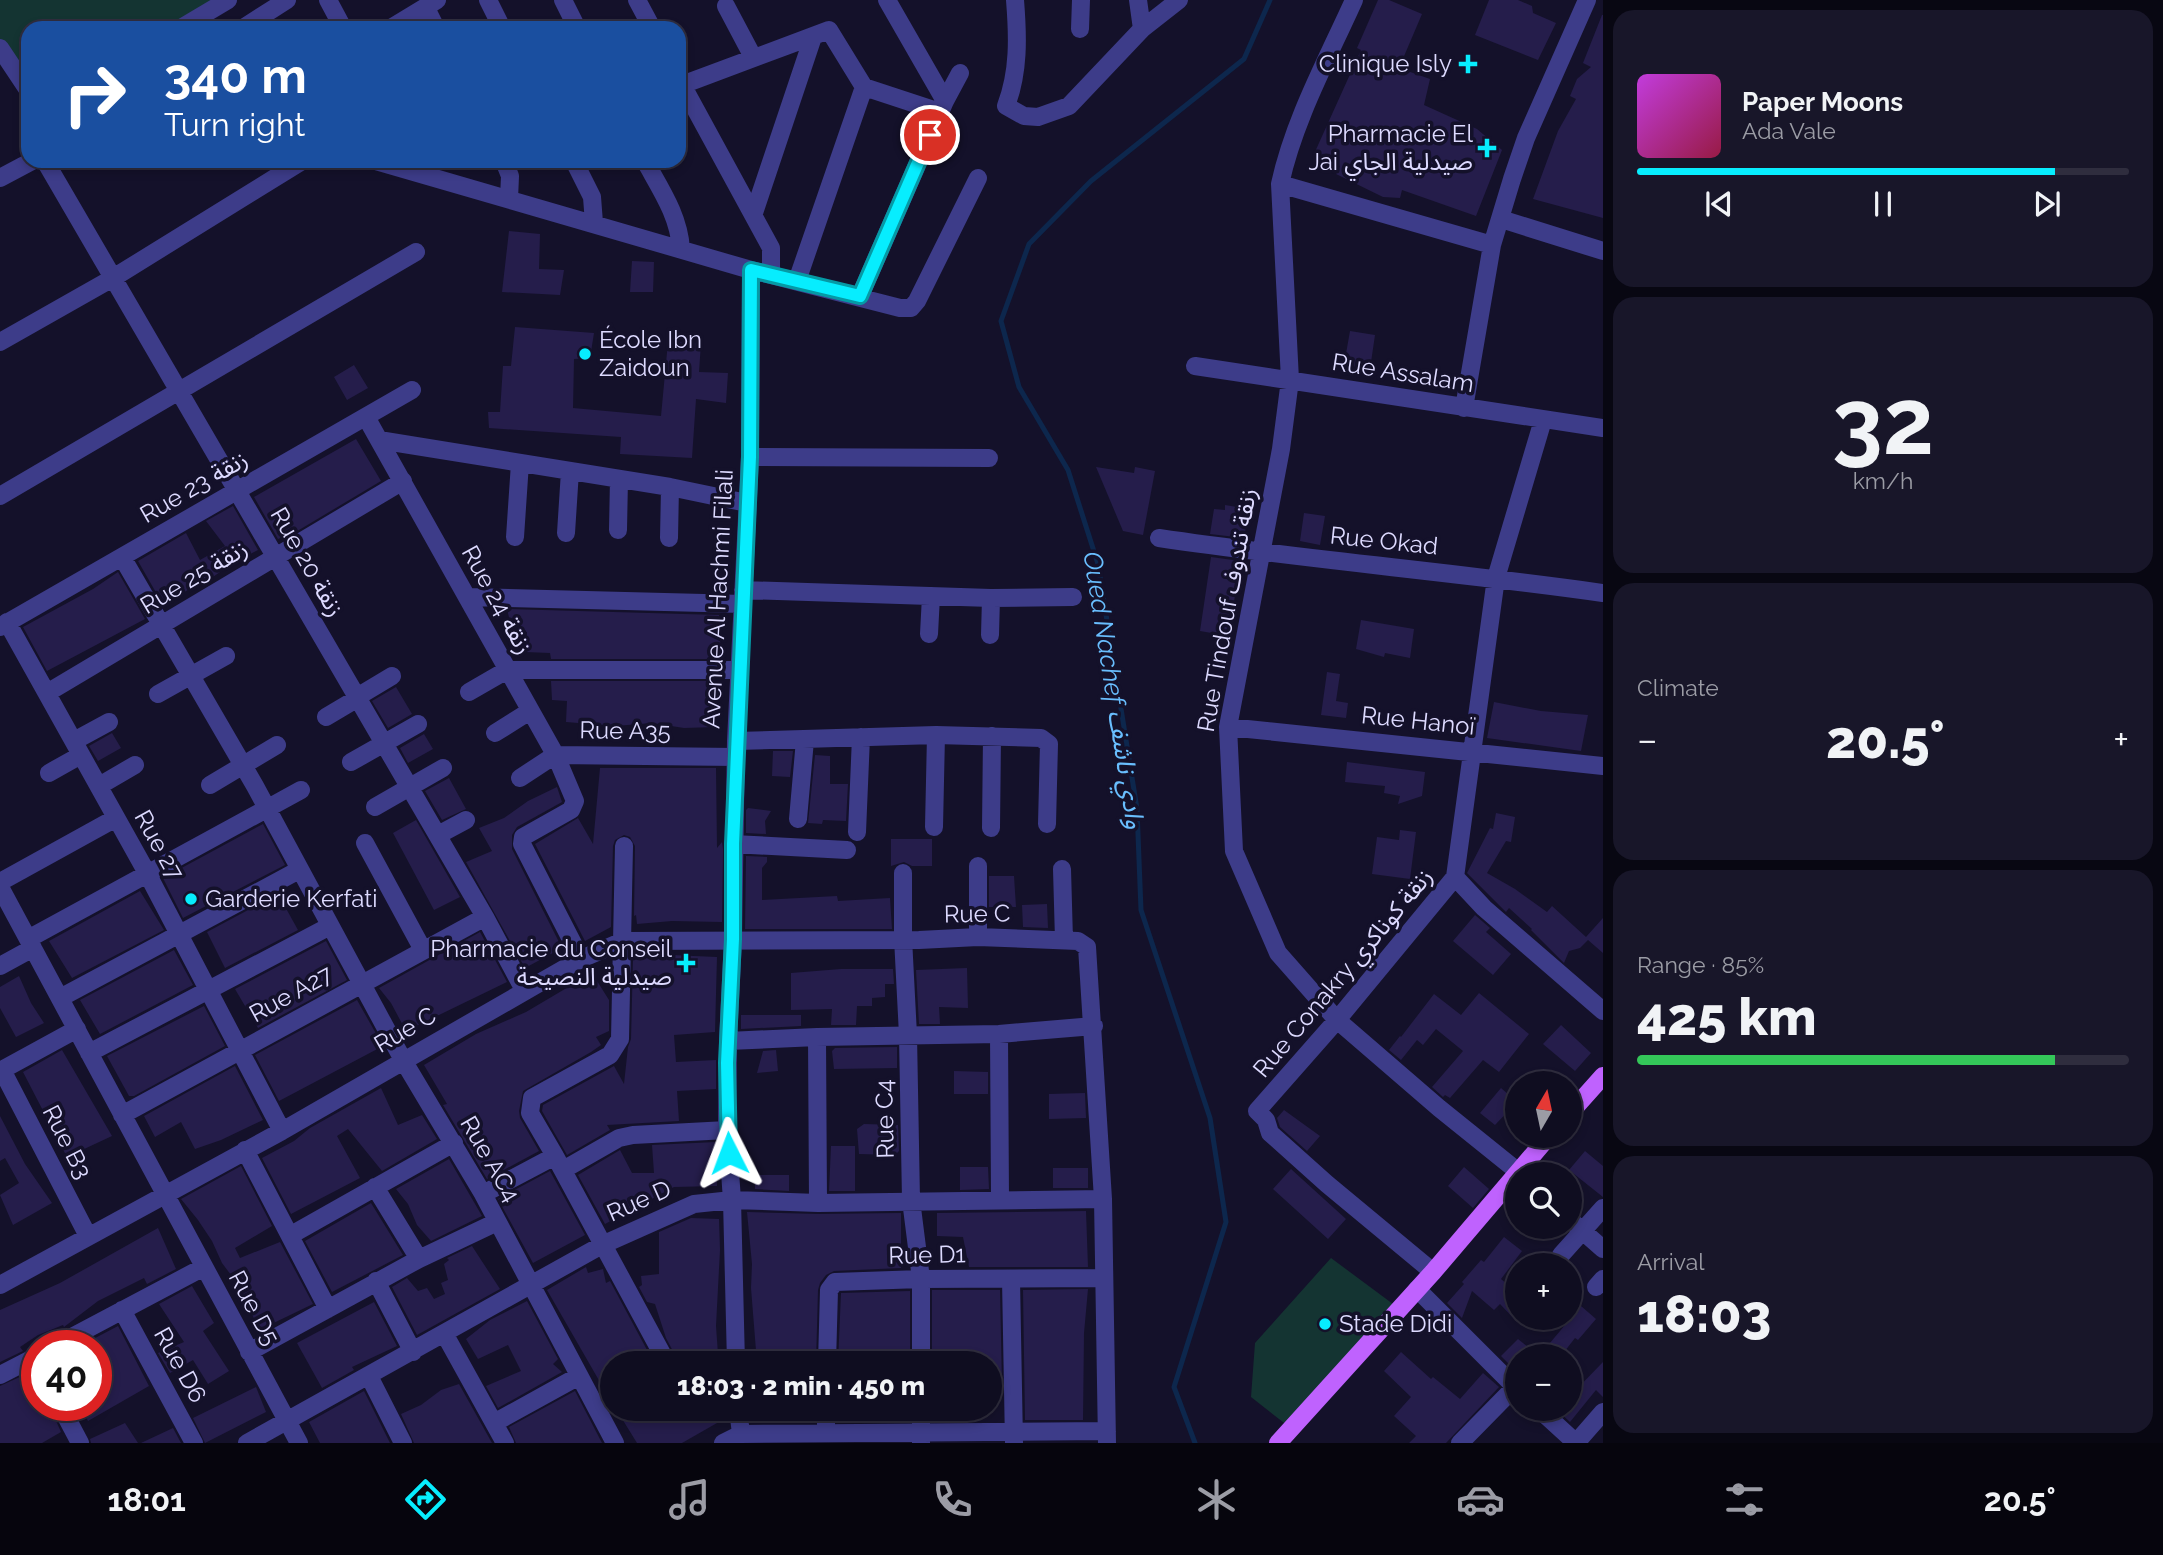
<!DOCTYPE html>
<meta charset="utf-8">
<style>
body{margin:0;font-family:Raleway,"Noto Sans Arabic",sans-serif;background:#181629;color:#f1f3f6;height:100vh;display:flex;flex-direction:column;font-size:26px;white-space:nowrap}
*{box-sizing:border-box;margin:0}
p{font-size:23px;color:#9b9ca5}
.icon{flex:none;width:38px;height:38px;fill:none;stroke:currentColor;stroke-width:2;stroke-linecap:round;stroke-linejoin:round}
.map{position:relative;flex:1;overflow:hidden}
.drawer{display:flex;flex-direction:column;gap:10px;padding:10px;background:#080712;width:560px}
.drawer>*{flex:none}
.banner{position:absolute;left:21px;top:21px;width:665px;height:147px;border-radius:21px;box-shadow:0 4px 10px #0003,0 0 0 2px #2f2d3e;background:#1a4fa0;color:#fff;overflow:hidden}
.needle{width:46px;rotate:9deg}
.buttons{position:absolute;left:1505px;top:1071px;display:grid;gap:14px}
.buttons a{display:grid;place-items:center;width:77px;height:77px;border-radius:50%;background:#0f0d20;box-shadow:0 4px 10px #0003,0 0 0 2px #2f2d3e;font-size:35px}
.speed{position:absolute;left:21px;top:1330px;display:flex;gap:14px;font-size:35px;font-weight:700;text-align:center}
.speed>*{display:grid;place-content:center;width:91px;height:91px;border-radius:50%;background:#0f0d20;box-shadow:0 4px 10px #0003,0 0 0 2px #2f2d3e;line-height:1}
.speed .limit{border:10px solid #d22;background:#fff;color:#111}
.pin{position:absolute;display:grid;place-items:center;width:60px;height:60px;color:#fff;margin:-30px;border:4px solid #fff;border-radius:50%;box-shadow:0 2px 7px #0007}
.me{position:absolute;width:77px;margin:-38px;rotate:357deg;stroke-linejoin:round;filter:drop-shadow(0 0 5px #0008)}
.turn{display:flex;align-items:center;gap:24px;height:147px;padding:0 28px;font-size:32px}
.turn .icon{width:91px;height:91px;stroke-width:2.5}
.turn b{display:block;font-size:49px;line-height:60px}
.big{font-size:52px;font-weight:800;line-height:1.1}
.drawer .tile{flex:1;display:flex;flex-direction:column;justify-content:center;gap:10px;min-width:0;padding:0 24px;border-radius:21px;background:#181629}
.drawer .dial{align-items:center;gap:0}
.dial b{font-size:91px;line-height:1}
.song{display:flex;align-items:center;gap:21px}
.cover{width:84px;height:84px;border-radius:10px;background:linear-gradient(135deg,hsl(290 70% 55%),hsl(340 70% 35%))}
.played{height:7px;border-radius:4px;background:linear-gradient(90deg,#07edfe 85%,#2f2d3e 85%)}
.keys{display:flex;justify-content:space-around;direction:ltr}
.heat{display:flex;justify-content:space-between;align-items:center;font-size:38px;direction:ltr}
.charge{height:10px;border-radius:5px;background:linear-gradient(90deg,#34c759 85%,#2f2d3e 0)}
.trip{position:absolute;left:600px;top:1351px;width:402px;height:70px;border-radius:35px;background:#0f0d20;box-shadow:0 4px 10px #0003,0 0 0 2px #2f2d3e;font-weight:800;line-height:70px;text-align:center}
.tab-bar{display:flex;height:112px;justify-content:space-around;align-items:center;background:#06050d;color:#9b9ca5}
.tab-bar .icon{width:49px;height:49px}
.tab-bar .current{color:#07edfe}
.tab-bar b{font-size:32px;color:#f1f3f6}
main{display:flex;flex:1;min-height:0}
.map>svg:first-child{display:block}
.green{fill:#143432}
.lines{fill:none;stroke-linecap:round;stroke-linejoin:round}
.stream{stroke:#0d274d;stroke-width:5}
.building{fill:#251d4b}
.minor{stroke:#3d3c89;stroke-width:18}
.major{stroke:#bf62fe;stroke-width:18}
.route-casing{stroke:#059aa5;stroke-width:18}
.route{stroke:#07edfe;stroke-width:12}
.poi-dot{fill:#07edfe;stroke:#14112a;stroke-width:2.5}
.labels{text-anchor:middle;stroke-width:7;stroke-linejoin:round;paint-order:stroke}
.poi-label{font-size:24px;fill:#dddaff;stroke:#14112a;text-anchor:end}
.street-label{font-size:24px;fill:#dddaff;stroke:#14112a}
.water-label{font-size:26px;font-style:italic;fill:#69befe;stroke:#14112a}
</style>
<main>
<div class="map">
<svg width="1603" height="1443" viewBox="0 0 1603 1443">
<rect width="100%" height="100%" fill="#14112a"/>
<path class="green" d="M0,0H215L171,28H28V105L0,61Z
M1331,1258L1393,1304L1288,1426L1251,1397L1255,1343Z"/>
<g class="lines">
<path class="stream" d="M1195,1443L1174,1387L1226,1222L1210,1118L1141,910L1137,809L1098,564L1068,470L1019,387L1001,321L1029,244L1091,181L1244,59L1270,0"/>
</g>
<path class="building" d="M1378,0H1389L1422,14L1399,68L1430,79L1424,105L1477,129L1502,150L1476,216L1402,190L1400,198L1383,197L1336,174L1340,166L1314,154L1361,50L1357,48Z
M1489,0H1518L1532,6L1533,13L1556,23L1538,60L1475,35Z
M1602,15H1603V218L1533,199L1558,131L1576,99L1570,96L1577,79L1591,67L1583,63Z
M509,231L540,234L539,269L564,270L560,295L502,292Z
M632,261L654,262L653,292H630Z
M515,327L594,333L590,358L574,359L573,408L661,416L668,342L701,343L699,372L728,373L726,403L696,399L692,458L620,454L621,437L489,428L488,412H500L503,366H511Z
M1350,331L1375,335L1370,369L1344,365Z
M354,365L368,388L347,400L334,377Z
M356,439L381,481L299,530L278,539L254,497Z
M1096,467L1134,473L1135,467L1155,471L1143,535L1123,531Z
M1225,505L1249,509L1244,538L1210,534L1214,509L1225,510Z
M233,506L258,550L233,563L210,579L162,603L138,561L186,533L200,560L225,546L206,521Z
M1304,513L1325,516L1320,545L1300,541Z
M1211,557L1240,561L1229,636L1200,631Z
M118,572L145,619L47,671L23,627L93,589Z
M507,609L719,615L721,659H551L550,653L525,652L527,632L513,634Z
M1361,620L1414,629L1410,658L1385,653L1384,657L1356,649Z
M1327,672L1340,674L1336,701L1348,703L1346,718L1321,715Z
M551,681H720L715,727L684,728L652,723L615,726L566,722L567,701L552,700Z
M396,687L412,714L388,728L372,701Z
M1494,702L1541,711L1588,715L1581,751L1487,738Z
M112,733L121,748L98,761L89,746Z
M424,734L433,749L408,763L400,748Z
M773,751H793L790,777L772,776Z
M815,755L830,756V784H848L846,821L823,820L822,824L808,823Z
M1347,762L1425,772L1422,796L1398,804L1400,796L1384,793L1385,786L1345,782Z
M600,768H716L717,848L722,842L723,849L722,922L672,921L637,924L636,915L634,916L635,846L630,837L624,835L615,840L613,846L611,927L585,941L535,844L578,818L593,844Z
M449,778L466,809L442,820L425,791Z
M557,787L562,802L517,827L512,835V849L562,948L525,968L466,862L492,851L479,828L504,818L528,801Z
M748,808L771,811L765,821L766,834L746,833V810Z
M1496,813L1515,817L1511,842L1506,841L1487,873L1515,889L1547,912L1552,906L1586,937L1603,918V953L1588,940L1580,948L1569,951L1564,963L1531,930L1532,929L1509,908L1506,912L1467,873L1490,828L1493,829Z
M416,820L460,897L434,910L393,833Z
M263,824L285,865L183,918L163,878Z
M1400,830L1416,832L1410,879L1372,874L1377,837L1399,840Z
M891,839H932V866H912L904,862L891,866Z
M746,856L767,857V862L762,868V900L837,896L838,901L890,898L892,929H745Z
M989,876H1014L1016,907H989Z
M140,891L164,930L72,978L49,941Z
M278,894L298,930L225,968L207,932Z
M1047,904L1048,928L1023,927L1022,905Z
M1475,915L1490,928L1486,932L1511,954L1493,975L1453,941Z
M480,932L507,982L406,1031L391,1003L379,988Z
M326,941L347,980L258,1028L235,989Z
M174,950L193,985L100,1034L80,1000Z
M671,955L717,957L715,1032L674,1035L676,1062L716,1060V1089L677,1091L679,1121L607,1125L610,1130L567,1155L542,1111L543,1105L614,1066L624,1084L628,1047L631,1039L633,959Z
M967,968L968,1008L939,1007L940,1024H919L916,970Z
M841,969H893L894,984H885V997L872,998V1006H857L856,1025H831L832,1009L791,1010V973Z
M592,973L609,1000V1031L596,1037L601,1045L591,1052L523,1091L519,1111L520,1118L539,1151L487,1179L443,1105L447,1104L424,1065L476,1034L526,1012Z
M19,976L31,1003L44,1023L16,1037L0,1008V987Z
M1479,993L1529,1034L1499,1072L1483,1060L1450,1098L1445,1095L1443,1097L1432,1087L1463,1051L1436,1029L1423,1045L1417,1040L1401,1060L1389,1050L1400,1036L1401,1037L1434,994L1461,1015Z
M357,1000L383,1046L279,1101L255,1055Z
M204,1006L225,1046L134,1096H129L107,1056Z
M741,1015H801V1026L741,1029Z
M1561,1025L1591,1053L1575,1071L1543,1044Z
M897,1047V1068L834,1069L832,1051L835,1048Z
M62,1050L112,1136L67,1157L23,1072Z
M776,1050L778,1071L757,1073L763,1051Z
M235,1066L263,1120L221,1140L195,1149L181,1122L155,1137L144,1116Z
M954,1071L988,1072V1094H954Z
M381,1088L398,1125L422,1115L437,1139L382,1171L348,1129L337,1136L360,1178L291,1214L262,1158L294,1141L310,1128Z
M1501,1088L1517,1102L1495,1125L1480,1113Z
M1085,1093L1086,1118L1049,1119V1094Z
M1284,1110L1320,1136L1307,1151L1280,1127L1277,1118Z
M0,1116L25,1164L52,1203L13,1225L0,1195L19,1183L5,1158L0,1161Z
M864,1124L898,1125L899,1151L895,1155L859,1154L857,1129Z
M716,1142L717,1186L674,1187L605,1224L578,1175L620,1150L632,1173H654L652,1145Z
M831,1146H855V1191H829Z
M1585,1151L1603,1166V1197L1569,1170Z
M449,1159L482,1216L431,1241L417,1225L408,1204L396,1189Z
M241,1166L272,1226L235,1248L240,1258L280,1242L313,1304L259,1330L240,1287L222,1263L212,1241L198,1220L181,1199Z
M960,1167H988L989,1189L960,1190Z
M1464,1167L1489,1189L1473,1208L1448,1186Z
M1053,1168H1088V1188H1053Z
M1291,1169L1346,1219L1328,1239L1273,1189Z
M550,1171L585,1235L533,1263L498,1199Z
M755,1175H789V1191L755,1189Z
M371,1203L403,1255L332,1292L305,1241Z
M1086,1211L1088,1267H969L963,1237L937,1236V1213Z
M747,1212L818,1214L901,1213V1268L834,1271L826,1275L820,1283L818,1290L816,1363H757L751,1288L752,1264Z
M691,1218L719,1219L720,1250L716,1326L718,1354L675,1355L666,1338L655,1304L647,1302L639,1287L642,1285L641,1276L659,1274V1232Z
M158,1228L176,1269L147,1284L144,1278L98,1301L64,1327L63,1325L38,1335L20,1347L23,1351L0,1362V1310L60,1283Z
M1504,1237L1522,1251L1501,1279L1517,1293V1322L1500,1304L1494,1310L1472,1291L1462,1318L1447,1303L1464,1284L1462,1282L1481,1260L1484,1262Z
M472,1246L500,1289L417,1335L392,1287L407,1278L418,1291L427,1288L434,1299L445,1294L441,1283L448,1280L444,1264L449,1260L447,1258Z
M586,1267L588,1273L603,1269L606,1283L610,1281L654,1363H612V1403L547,1290Z
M192,1286L214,1323L203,1331L229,1371L208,1384L193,1360L170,1373L158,1353L184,1342L159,1304Z
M1088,1289L1084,1333L1083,1420H1025L1023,1290Z
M932,1290H1000L1002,1386L990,1387V1363H932Z
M910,1291V1363H838L841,1293Z
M527,1301L558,1359L553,1364L562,1372L498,1408L486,1386L521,1371L508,1345L478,1359L466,1339L490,1320Z
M374,1302L397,1346L352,1367L354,1370L322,1388L297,1343Z
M1581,1306L1596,1319L1578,1340L1575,1338L1561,1356H1517V1362L1512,1367L1501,1356L1518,1339L1539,1356Z
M118,1326L149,1386L88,1421L86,1417L81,1420L73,1405H96V1346H80Z
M1401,1352L1431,1379L1433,1377L1460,1399L1483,1373L1499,1387L1446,1443H1409L1416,1436L1394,1416L1411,1397L1384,1371Z
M1603,1362V1397L1596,1390L1570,1422L1556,1409H1570V1396Z
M35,1370L37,1405H49L61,1432L42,1443H0V1386Z
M459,1384L492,1443H414L401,1414L421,1405L441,1390Z
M256,1387L266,1412L205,1443L193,1418Z
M364,1391L390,1443H320L309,1422Z
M575,1391L602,1443H516L509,1427Z
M616,1409H717L724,1419L682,1443H637Z
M751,1409H815V1422H751Z
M837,1409H910V1421L837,1422Z
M125,1423L138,1443H91L90,1439Z
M173,1428L181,1443H141Z"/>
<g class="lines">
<path class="minor" d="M328,0L343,28
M488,0L502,28
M563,0L577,28
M637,0L652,28
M887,0L945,101
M1015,0C1018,37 1019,72 1006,106L1024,116L1038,117L1069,106L1142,29L1179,0
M1138,0L1142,29
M1354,0C1327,60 1294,120 1280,184L1290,380L1281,449L1228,727L1234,851L1278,953L1337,1020L1439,1108L1521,1174
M726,6L753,57
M426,8L436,28
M181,28L228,0
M243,28L287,0
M391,28L437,0
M1080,29L1081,0
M0,48L28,90
M679,79L771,248V275
M679,86L829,30L864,87L940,112
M45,161L485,917L524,990
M376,161L751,270L900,308H911L917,301L978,178
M504,161L510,176L509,199
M574,161L592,197L594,223
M645,161C661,190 679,216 681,249
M0,178L32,161
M1280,184L1492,245
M754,213L813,37
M1501,219L1603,251
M797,281L864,87
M860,296L945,101L960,73
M0,342L113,278L302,161
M1195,366L1603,428
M1464,408L1492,245L1512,179L1526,138L1587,0
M366,417L556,756L575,801L571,810L523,837L522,844L581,959
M379,440L670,487L747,503
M750,457L989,458
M0,496L416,252
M618,530L619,479
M566,533L570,471
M515,537L520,463
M669,538L670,487
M1159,538C1307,560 1455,572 1603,593
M122,557L255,786L403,1060L483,1194L615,1443
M743,590L991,598L1073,597
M469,597L743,604
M7,622L147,873L282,1131
M0,627L412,390
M929,634L931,596
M990,635L991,598
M469,692L507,670H740
M47,693L403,481
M158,694L226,656
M357,697L392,676
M326,717L358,698
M1228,727L1603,766
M495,733L530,711
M74,741L109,722
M736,741L936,735L1041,738L1049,744L1047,824
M555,755L736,757
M351,762L418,724
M49,773L81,755
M520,778L555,755
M210,785L277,745
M99,786L135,765
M375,807L443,768
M798,819L805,740
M934,827L936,735
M991,828L992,736
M857,832L861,737
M438,835L466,820
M365,843L423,950
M733,844L847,850
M624,846L620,1039L610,1055L532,1098L530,1113L555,1156L667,1363
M978,866V937
M1062,869L1064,940
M903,873V938L908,1035L911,1200L921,1279V1363
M1455,877L1484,908L1603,1011
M0,882L116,818
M0,887L299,1443
M28,939L301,790
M0,966L33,948
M60,998L299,870
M999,1034L1000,1199
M817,1037L818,1203
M728,1041L817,1037L999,1034L1094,1026
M89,1053L330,926
M2,1070L88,1236
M0,1071L77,1029
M122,1115L485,917
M245,1150L328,1309
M563,1170L619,1138L633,1135L727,1130
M375,1187L419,1259
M483,1194L555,1156
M1570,1220L1603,1249
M291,1235L454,1143
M1561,1255L1603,1208
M1433,1272L1327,1184L1270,1133L1266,1120L1257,1111L1337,1020L1455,877L1496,578L1543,420
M1011,1279L1014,1443
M376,1281L413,1352
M0,1285L282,1131L581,959L623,941L919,940L978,937L1078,941L1087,947L1103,1199L1107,1443
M1596,1287L1603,1279
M1417,1289L1517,1389
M122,1310L194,1443
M444,1333L505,1443
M55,1346L204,1267
M249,1352L419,1259L497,1222
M736,1363L732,1200L727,1130L728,1041L733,939L736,741L750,457L751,270
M827,1363L829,1290L835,1282L921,1279L1104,1278
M0,1375L37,1356
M369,1376L403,1443
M60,1405L80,1443
M738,1409L741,1434L745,1443
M1539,1409L1576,1443
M494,1423L579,1376
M826,1433V1409
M247,1443L602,1245L694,1204L732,1200L818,1203L1103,1199
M723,1443L741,1434L1107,1431
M921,1443V1409
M1460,1443L1515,1387
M1576,1443L1603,1412"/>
<path class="major" d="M1570,1113L1603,1076
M1278,1443L1433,1272L1549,1136"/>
</g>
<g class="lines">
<g class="route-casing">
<path id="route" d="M729,1153L727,1063L733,939V844L750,457L751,270L860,296L930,135"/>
</g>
<use href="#route" class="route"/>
</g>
<g class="poi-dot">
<path d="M1464.5 53.5h7v7h7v7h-7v7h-7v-7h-7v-7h7z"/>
<path d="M1483.5 137.5h7v7h7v7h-7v7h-7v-7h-7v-7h7z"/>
<circle cx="585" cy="354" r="7"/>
<circle cx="191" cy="899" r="7"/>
<path d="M682.5 952.5h7v7h7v7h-7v7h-7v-7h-7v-7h7z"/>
<circle cx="1325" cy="1324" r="7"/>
</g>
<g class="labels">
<g class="poi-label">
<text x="1452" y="72">Clinique Isly</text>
<text x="1473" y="142">Pharmacie El<tspan x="1473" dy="28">Jai صيدلية الجاي</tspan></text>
<text x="599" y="348" text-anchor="start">École Ibn<tspan x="599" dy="28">Zaidoun</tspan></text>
<text x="205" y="907" text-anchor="start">Garderie Kerfati</text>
<text x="672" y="957">Pharmacie du Conseil<tspan x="672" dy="28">صيدلية النصيحة</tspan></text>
<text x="1339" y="1332" text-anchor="start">Stade Didi</text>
</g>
<g class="street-label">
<text transform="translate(1403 373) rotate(9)" y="8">Rue Assalam</text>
<text transform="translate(194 487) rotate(-30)" y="8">Rue 23 زنقة</text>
<text transform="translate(1384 541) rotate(6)" y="8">Rue Okad</text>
<text transform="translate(307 562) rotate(60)" y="8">Rue 20 زنقة</text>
<text transform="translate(194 577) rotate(-31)" y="8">Rue 25 زنقة</text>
<text transform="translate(718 599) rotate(-87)" y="8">Avenue Al Hachmi Filali</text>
<text transform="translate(497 600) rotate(61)" y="8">Rue 24 زنقة</text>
<text transform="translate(1227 610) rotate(-80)" y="8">Rue Tindouf زنقة تندوف</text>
<text transform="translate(1418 721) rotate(6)" y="8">Rue Hanoï</text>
<text transform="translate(625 731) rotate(1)" y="8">Rue A35</text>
<text transform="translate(159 845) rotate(61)" y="8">Rue 27</text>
<text transform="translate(977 914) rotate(-1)" y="8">Rue C</text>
<text transform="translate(1343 973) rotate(-50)" y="8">Rue Conakry زنقة كوناكري</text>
<text transform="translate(291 994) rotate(-29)" y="8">Rue A27</text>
<text transform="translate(405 1030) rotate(-30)" y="8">Rue C</text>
<text transform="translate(885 1119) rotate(-91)" y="8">Rue C4</text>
<text transform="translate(67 1142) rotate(63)" y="8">Rue B3</text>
<text transform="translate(490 1159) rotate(60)" y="8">Rue AC4</text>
<text transform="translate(639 1201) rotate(-24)" y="8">Rue D</text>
<text transform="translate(927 1255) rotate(-1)" y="8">Rue D1</text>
<text transform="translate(254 1308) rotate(62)" y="8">Rue D5</text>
<text transform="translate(180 1365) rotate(61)" y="8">Rue D6</text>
</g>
<g class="water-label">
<text transform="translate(1114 690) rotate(81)" y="9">Oued Nachef وادي ناشف</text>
</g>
</g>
</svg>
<div class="buttons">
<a><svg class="needle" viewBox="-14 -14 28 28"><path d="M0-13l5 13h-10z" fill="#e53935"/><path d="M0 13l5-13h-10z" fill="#9b9ca5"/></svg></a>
<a><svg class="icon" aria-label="search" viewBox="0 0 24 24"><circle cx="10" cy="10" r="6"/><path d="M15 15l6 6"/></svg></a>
<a>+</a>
<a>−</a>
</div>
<div class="speed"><div class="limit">40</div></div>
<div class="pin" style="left:930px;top:135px;background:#d93025"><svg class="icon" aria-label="arrive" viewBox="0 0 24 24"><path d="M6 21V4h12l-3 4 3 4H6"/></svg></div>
<svg class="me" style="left:729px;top:1153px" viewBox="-20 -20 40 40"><path d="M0-17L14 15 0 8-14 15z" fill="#07edfe" stroke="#fff" stroke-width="4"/></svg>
<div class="trip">18:03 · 2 min · 450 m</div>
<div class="banner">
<div class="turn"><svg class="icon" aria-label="right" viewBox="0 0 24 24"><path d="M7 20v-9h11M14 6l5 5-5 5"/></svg><div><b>340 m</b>Turn right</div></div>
</div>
</div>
<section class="drawer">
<div class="tile">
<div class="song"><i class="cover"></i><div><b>Paper Moons</b><p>Ada Vale</p></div></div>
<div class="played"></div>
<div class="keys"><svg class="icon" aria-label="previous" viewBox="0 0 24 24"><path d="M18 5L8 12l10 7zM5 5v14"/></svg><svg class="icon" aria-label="pause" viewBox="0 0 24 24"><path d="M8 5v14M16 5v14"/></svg><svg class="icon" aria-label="next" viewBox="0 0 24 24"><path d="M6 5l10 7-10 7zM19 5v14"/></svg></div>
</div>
<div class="tile dial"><b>32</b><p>km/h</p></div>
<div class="tile"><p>Climate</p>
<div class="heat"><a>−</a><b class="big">20.5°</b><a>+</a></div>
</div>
<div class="tile"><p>Range · 85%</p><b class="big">425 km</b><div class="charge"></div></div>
<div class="tile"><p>Arrival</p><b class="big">18:03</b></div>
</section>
</main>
<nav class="tab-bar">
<b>18:01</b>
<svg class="icon current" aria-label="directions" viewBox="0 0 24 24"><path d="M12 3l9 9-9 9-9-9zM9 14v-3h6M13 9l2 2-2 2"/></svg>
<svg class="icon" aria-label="music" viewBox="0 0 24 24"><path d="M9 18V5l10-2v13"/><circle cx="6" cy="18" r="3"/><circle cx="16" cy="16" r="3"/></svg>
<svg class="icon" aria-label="phone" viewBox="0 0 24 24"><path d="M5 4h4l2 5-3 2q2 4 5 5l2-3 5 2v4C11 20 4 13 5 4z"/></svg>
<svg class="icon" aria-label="climate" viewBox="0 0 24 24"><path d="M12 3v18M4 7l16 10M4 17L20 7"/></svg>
<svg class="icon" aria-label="car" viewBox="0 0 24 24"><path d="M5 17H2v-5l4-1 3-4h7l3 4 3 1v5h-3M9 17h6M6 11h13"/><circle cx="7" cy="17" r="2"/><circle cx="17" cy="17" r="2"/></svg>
<svg class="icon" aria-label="filters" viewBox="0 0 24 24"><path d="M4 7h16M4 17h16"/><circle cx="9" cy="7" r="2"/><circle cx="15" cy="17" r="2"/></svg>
<b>20.5°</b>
</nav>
